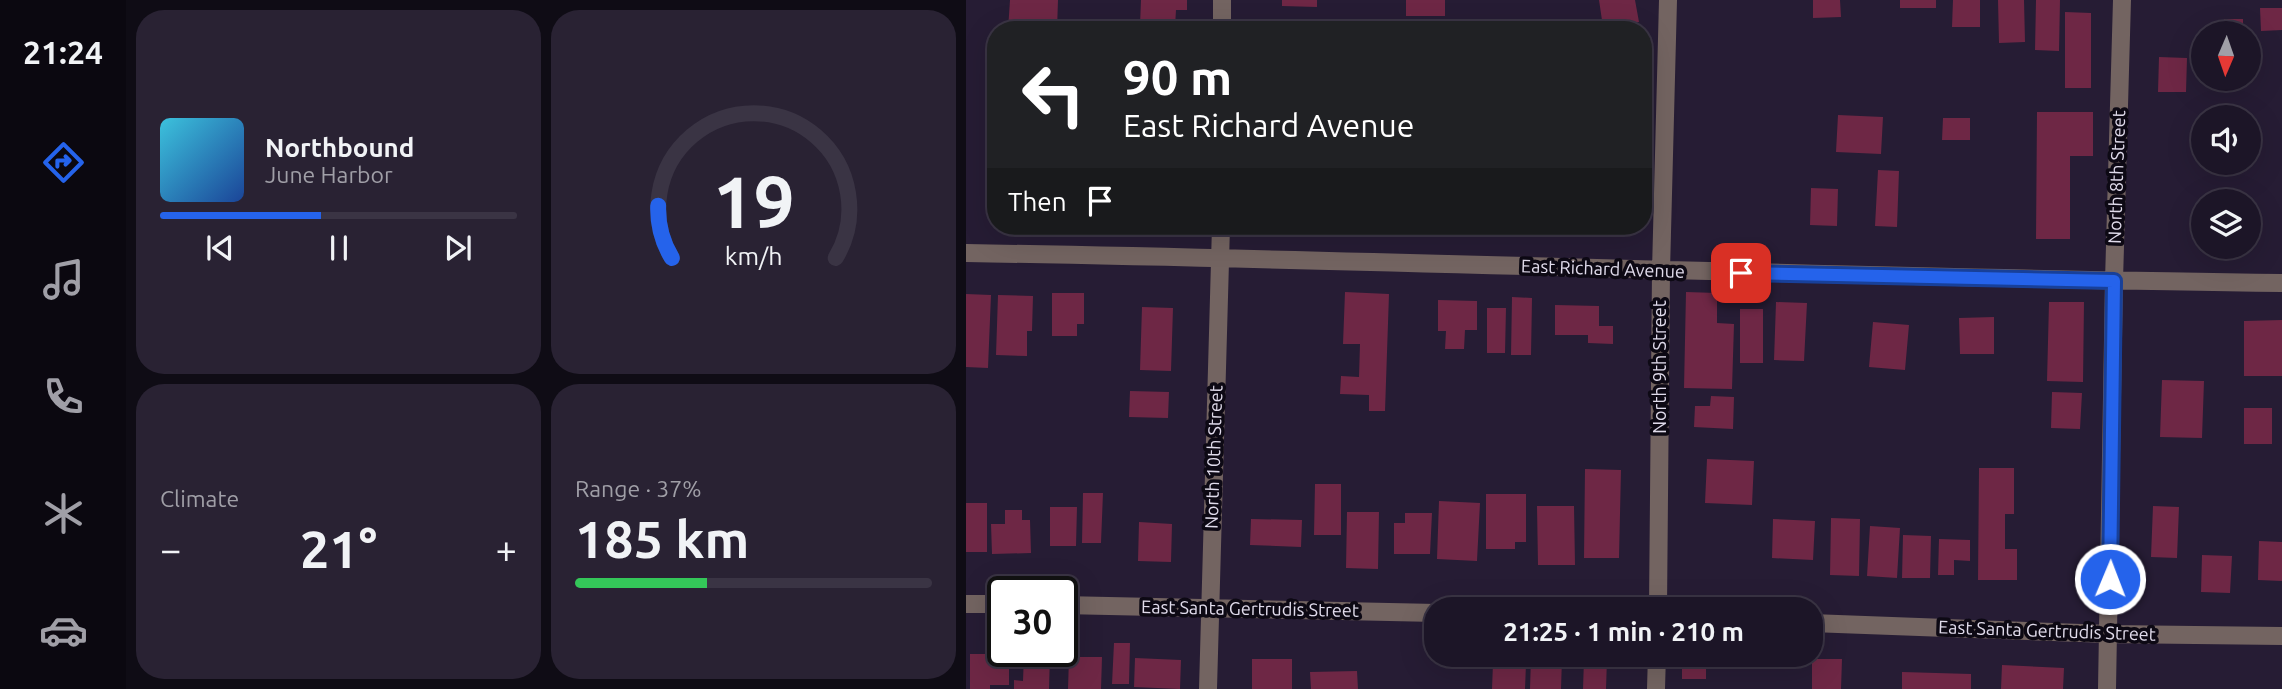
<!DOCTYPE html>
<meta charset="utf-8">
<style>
body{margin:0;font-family:Ubuntu,sans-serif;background:#292233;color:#f1f3f6;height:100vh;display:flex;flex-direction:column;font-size:26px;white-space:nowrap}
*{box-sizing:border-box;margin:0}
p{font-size:23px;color:#a09fa7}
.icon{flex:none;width:38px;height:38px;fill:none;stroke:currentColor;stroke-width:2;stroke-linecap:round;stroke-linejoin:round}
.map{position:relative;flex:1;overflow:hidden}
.details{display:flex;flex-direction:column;gap:10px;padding:10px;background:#0f0c15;width:840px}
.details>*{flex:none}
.top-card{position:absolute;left:21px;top:21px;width:665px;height:214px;border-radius:28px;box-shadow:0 7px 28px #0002,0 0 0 2px #3a3444;background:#202124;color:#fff;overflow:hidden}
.needle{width:46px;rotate:182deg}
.controls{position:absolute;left:1225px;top:21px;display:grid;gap:14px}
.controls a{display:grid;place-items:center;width:70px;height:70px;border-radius:50%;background:#1c1527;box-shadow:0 7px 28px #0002,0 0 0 2px #3a3444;font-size:35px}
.speed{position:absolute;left:21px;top:576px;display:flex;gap:14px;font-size:35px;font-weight:700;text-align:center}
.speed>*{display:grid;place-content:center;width:91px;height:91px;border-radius:50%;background:#1c1527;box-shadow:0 7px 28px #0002,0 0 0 2px #3a3444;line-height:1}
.speed .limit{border:4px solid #111;border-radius:10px;background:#fff;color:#111}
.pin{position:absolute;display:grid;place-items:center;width:60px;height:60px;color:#fff;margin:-30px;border-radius:14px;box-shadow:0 4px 10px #0006}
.me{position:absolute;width:77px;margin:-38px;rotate:1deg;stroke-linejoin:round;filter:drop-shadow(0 0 5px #0008)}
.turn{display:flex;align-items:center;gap:24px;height:147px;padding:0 21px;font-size:32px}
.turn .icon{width:91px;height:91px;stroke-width:2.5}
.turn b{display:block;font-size:49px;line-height:60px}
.then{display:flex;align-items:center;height:66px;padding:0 21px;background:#0003;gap:14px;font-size:26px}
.big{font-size:52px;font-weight:700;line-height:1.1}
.details .widget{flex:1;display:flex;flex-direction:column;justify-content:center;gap:10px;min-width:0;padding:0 24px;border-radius:28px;background:#292233}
.details .dial{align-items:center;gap:0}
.dial svg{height:182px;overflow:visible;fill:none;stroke:#3a3444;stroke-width:7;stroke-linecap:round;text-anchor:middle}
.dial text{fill:#f1f3f6;stroke:none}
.song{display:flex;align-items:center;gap:21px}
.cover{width:84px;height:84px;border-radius:10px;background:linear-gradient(135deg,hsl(190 70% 55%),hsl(220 70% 35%))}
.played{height:7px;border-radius:4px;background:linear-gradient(90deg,#2563eb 45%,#3a3444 45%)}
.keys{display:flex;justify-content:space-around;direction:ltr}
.heat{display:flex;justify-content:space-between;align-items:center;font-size:38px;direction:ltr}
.charge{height:10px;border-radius:5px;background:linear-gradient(90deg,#34c759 37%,#3a3444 0)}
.details .tiles{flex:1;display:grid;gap:10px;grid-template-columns:repeat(2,1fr)}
.trip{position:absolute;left:458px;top:597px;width:399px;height:70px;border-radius:28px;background:#1c1527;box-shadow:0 7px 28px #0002,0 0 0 2px #3a3444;font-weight:700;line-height:70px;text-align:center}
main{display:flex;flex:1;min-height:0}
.tab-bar{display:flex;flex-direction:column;width:126px;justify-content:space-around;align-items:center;background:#0b0810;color:#a09fa7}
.tab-bar .icon{width:49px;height:49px}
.tab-bar .selected{color:#2563eb}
.tab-bar b{font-size:32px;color:#f1f3f6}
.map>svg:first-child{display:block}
.building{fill:#6e2745}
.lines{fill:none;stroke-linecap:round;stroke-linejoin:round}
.minor{stroke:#736461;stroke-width:18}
.route-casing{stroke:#184099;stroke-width:18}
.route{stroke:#2563eb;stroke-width:12}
.labels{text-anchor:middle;stroke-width:7;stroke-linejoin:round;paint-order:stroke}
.street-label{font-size:18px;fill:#e0dbeb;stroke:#0d0914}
</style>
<main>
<nav class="tab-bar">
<b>21:24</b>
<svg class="icon selected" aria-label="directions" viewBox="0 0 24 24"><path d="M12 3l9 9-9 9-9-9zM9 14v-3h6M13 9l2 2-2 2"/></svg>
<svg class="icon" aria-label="music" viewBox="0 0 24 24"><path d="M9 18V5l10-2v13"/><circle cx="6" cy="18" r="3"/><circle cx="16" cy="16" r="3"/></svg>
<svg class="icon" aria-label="phone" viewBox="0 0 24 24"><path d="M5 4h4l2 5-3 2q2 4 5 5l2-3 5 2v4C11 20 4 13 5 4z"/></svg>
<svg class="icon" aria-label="climate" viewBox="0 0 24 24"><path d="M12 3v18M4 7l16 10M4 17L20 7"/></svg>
<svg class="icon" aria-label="car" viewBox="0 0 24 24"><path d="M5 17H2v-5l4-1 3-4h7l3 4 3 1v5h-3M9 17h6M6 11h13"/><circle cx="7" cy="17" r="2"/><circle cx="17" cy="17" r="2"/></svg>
</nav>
<section class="details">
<div class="tiles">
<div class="widget">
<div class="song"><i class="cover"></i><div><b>Northbound</b><p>June Harbor</p></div></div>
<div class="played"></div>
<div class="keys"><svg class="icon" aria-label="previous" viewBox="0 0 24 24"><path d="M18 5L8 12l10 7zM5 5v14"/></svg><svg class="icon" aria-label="pause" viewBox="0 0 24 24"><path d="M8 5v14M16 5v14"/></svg><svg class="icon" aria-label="next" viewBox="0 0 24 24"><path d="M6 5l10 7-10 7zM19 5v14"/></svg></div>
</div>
<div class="widget dial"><svg viewBox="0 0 100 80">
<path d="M14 69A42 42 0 1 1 86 69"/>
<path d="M14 69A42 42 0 0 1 8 46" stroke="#2563eb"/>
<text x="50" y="56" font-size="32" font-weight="700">19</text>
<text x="50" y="72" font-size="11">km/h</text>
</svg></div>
<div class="widget"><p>Climate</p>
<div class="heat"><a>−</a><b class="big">21°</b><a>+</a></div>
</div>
<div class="widget"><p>Range · 37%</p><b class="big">185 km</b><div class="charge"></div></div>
</div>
</section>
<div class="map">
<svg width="1316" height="689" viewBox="0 0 1316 689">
<rect width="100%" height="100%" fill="#261c34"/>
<path class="building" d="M44,0H92L91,30H42Z
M175,0H221V10H210L209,27L174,26Z
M316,0H351V7L316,6Z
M440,0H479V16H440Z
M633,0H669L673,22L637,27Z
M847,0H874L875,17L847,18Z
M934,0H970V8H934Z
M987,0H1014V27H986Z
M1032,0H1058L1059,42L1033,43Z
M1070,0H1094L1093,51L1069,50Z
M1294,8H1316V30L1295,31Z
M1099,12L1125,13V88H1099Z
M1258,19H1277V33H1258Z
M1193,57L1221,58L1220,92H1192Z
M1071,112H1127V156H1104V239H1070Z
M872,115L917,117L915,154L870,152Z
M977,118H1004V140H976Z
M912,170L933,171L931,227L909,226Z
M845,188L872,189L871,226L844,225Z
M379,292L423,294L419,411H403V395L374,394L375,376L393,377L394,344H377Z
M720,292L751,293V323L768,324L766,389L718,388Z
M86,293H118V324H111V336H86Z
M0,294L25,295L22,368L0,367Z
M32,295L67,296L66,331H61V356L30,355Z
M546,297L566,298L565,355H545Z
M472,300L511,301V330H499L498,349H479L480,331H472Z
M810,302L841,303L838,361L808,360Z
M1083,302H1118L1117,382L1081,381Z
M589,305L633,306V326H647V344L622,343V335H589Z
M176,307L207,308L205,371L174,370Z
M521,308H540L539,353H521Z
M774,309H797V363H774Z
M1028,317V354H994L993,318Z
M1316,320V376H1278V321Z
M907,322L943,325L939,370L903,367Z
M1196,380L1238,381L1236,438L1194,437Z
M164,391L203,392L202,418L163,417Z
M1086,392L1116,393L1114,429L1085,428Z
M745,396L768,397L767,429L728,427L729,406H744Z
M1278,408H1306V444H1278Z
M741,459L788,461L786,505L739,503Z
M1013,468H1048V514H1039V549H1051V580H1012Z
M619,469L655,470L653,558H618Z
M349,484H375V535H348Z
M117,493H137L135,543H116Z
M520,494H560V542H549V549H520Z
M473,501L514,503L511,561L471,559Z
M0,503H21V552H0Z
M571,506H608L609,565H572Z
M1187,506L1213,507L1211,558L1185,557Z
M84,507H111L110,546H84Z
M39,510H56V520H64L65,553L26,554L25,524H39Z
M381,512H413L412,569L380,568Z
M439,513H466L464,554H428V523H439Z
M865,518L894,519L893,576L864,575Z
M285,519L336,520L335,547L284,545Z
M807,519L849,521L847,560L806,558Z
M173,522L206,524L205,562L172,561Z
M904,526L934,528L931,578L901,576Z
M937,535L965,536L964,578H936Z
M973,539L1004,540V561L988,560V575H972Z
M1293,541L1316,542V581L1292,580Z
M1236,555L1266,556L1264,593L1235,592Z
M148,643H164L163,684H146Z
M58,653L84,654L83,689H48V680L57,681Z
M4,654H43V685H24V689H4Z
M716,654H740V679H716Z
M103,657H136L135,689H102Z
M565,657L596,658L595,689H564Z
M169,658L215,660L214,689L168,687Z
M286,659H326V689H286Z
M618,659H641L640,689H617Z
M846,659H876L875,689H846Z
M527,663L560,664L559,689H526Z
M1036,665L1098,668L1097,689H1035Z
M391,671L392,689H345L344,672Z
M936,672L1005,674V689H936Z"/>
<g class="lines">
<path class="minor" d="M256,30V0
M0,253C439,260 877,278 1316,283
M0,604H37
M96,605L471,613
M692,609L695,271L702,0
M845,623L1143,634L1316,636
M242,689L255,226
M690,689L691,654
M1141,689L1148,281L1156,0"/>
</g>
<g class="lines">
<g class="route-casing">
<path id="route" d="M775,273L1148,281L1144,579"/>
</g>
<use href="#route" class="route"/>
</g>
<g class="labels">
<g class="street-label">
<text transform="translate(1151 177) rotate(-88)" y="6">North 8th Street</text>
<text transform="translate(637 269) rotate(2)" y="6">East Richard Avenue</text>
<text transform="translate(694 367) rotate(-90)" y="6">North 9th Street</text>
<text transform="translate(248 457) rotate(-88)" y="6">North 10th Street</text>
<text transform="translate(284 609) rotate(1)" y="6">East Santa Gertrudis Street</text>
<text transform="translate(1081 631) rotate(2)" y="6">East Santa Gertrudis Street</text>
</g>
</g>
</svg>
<div class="controls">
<a><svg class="needle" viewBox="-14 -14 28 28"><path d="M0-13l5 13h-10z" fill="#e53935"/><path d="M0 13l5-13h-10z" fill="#a09fa7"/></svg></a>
<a><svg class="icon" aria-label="sound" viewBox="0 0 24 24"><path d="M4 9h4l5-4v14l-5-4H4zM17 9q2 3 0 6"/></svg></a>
<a><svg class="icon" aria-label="layers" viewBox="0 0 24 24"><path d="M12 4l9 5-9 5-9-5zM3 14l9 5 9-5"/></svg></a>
</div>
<div class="speed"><div class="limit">30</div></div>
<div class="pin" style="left:775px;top:273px;background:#d93025"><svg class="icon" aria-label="arrive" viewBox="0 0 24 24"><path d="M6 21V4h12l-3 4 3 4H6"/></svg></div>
<svg class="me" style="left:1144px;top:579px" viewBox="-20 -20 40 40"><circle r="17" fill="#2563eb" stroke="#fff" stroke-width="3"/><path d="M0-11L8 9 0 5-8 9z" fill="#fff"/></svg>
<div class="trip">21:25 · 1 min · 210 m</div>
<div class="top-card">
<div class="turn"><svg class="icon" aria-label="left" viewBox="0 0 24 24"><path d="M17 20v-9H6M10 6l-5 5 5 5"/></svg><div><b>90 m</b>East Richard Avenue</div></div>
<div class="then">Then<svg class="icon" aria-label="arrive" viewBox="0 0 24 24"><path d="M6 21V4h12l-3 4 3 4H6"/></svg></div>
</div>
</div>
</main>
